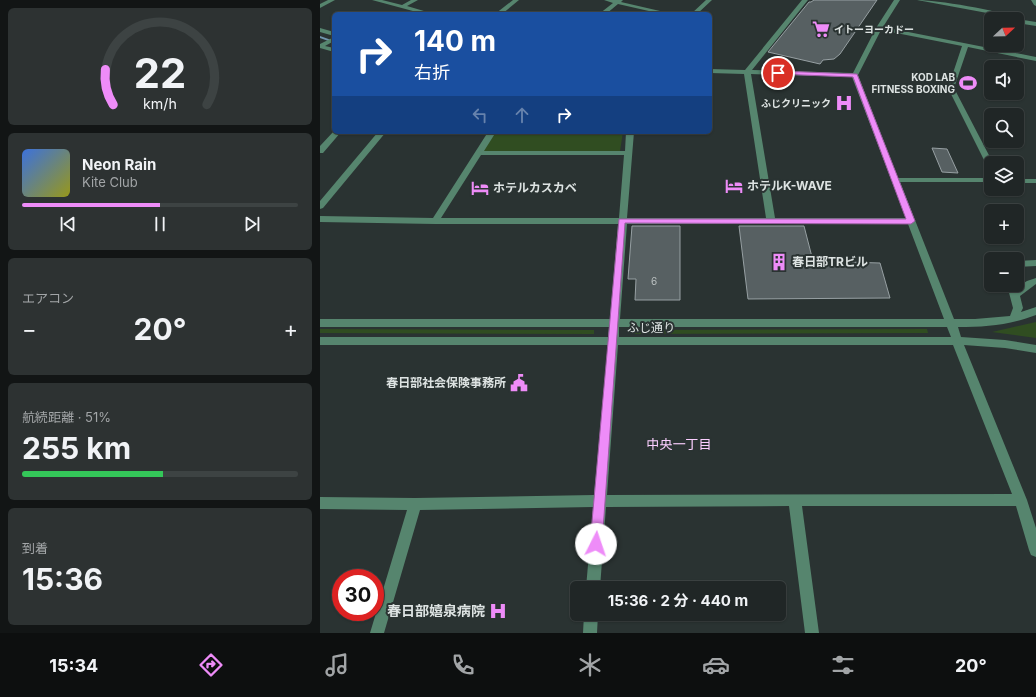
<!DOCTYPE html>
<html lang="ja">
<meta charset="utf-8">
<style>
body{margin:0;font-family:Inter,"Noto Sans JP",sans-serif;background:#2d3232;color:#f1f3f6;height:100vh;display:flex;flex-direction:column;font-size:15px;white-space:nowrap}
*{box-sizing:border-box;margin:0}
p{font-size:13px;color:#a2a5a7}
.icon{flex:none;width:22px;height:22px;fill:none;stroke:currentColor;stroke-width:2;stroke-linecap:round;stroke-linejoin:round}
.map{position:relative;flex:1;overflow:hidden}
.panel{display:flex;flex-direction:column;gap:8px;padding:8px;background:#121515;width:320px}
.panel>*{flex:none}
.guide{position:absolute;left:12px;top:12px;width:380px;height:122px;border-radius:6px;box-shadow:0 1px 3px #0004,0 0 0 1px #3d4343;background:#1a4fa0;color:#fff;overflow:hidden}
.needle{width:26px;rotate:68deg}
.buttons{position:absolute;left:664px;top:12px;display:grid;gap:8px}
.buttons a{display:grid;place-items:center;width:40px;height:40px;border-radius:6px;background:#202626;box-shadow:0 1px 3px #0004,0 0 0 1px #3d4343;font-size:20px}
.speed{position:absolute;left:12px;top:569px;display:flex;gap:8px;font-size:20px;font-weight:700;text-align:center}
.speed>*{display:grid;place-content:center;width:52px;height:52px;border-radius:50%;background:#202626;box-shadow:0 1px 3px #0004,0 0 0 1px #3d4343;line-height:1}
.speed .limit{border:6px solid #d22;background:#fff;color:#111}
.pin{position:absolute;display:grid;place-items:center;width:34px;height:34px;color:#fff;margin:-17px;border:2px solid #fff;border-radius:50%;box-shadow:0 1px 4px #0007}
.me{position:absolute;width:44px;margin:-22px;rotate:4deg;stroke-linejoin:round;filter:drop-shadow(0 0 3px #0008)}
.turn{display:flex;align-items:center;gap:14px;height:84px;padding:0 16px;font-size:18px}
.turn .icon{width:52px;height:52px;stroke-width:2.5}
.turn b{display:block;font-size:28px;line-height:34px}
.lanes{display:flex;align-items:center;height:38px;padding:0 16px;background:#0003;justify-content:center;gap:20px;direction:ltr}
.lanes .off{opacity:.35}
.big{font-size:30px;font-weight:700;line-height:1.1}
.panel .widget{flex:1;display:flex;flex-direction:column;justify-content:center;gap:6px;min-width:0;padding:0 14px;border-radius:6px;background:#2d3232}
.panel .dial{align-items:center;gap:0}
.dial svg{height:104px;overflow:visible;fill:none;stroke:#3d4343;stroke-width:7;stroke-linecap:round;text-anchor:middle}
.dial text{fill:#f1f3f6;stroke:none}
.song{display:flex;align-items:center;gap:12px}
.cover{width:48px;height:48px;border-radius:6px;background:linear-gradient(135deg,hsl(220 70% 55%),hsl(60 70% 35%))}
.played{height:4px;border-radius:2px;background:linear-gradient(90deg,#ee8cf8 50%,#3d4343 50%)}
.keys{display:flex;justify-content:space-around;direction:ltr}
.heat{display:flex;justify-content:space-between;align-items:center;font-size:22px;direction:ltr}
.charge{height:6px;border-radius:3px;background:linear-gradient(90deg,#34c759 51%,#3d4343 0)}
.trip{position:absolute;left:250px;top:581px;width:216px;height:40px;border-radius:6px;background:#202626;box-shadow:0 1px 3px #0004,0 0 0 1px #3d4343;font-weight:700;line-height:40px;text-align:center}
.menu{display:flex;height:64px;justify-content:space-around;align-items:center;background:#0d0f0f;color:#a2a5a7}
.menu .icon{width:28px;height:28px}
.menu .on{color:#ee8cf8}
.menu b{font-size:18px;color:#f1f3f6}
main{display:flex;flex:1;min-height:0}
.map>svg:first-child{display:block}
.green{fill:#304d21}
.lines{fill:none;stroke-linecap:round;stroke-linejoin:round}
.stream{fill:#7095af;fill-rule:evenodd}
.building{fill:#576062;stroke:#97a0a3}
.minor{fill:#56856e;fill-rule:evenodd}
.route{fill:#ee8cf8;stroke:#9b5ba1}
.labels{text-anchor:middle;stroke-width:4;stroke-linejoin:round;paint-order:stroke}
.far-poi-label{font-size:10px;font-weight:bold;fill:#dde3e2;stroke:#2a3332;text-anchor:end}
.number-label{font-size:10px;fill:#bcc2c2}
.poi-label{font-size:12px;font-weight:bold;fill:#dde3e2;stroke:#2a3332;text-anchor:start}
.street-label{font-size:12px;fill:#dde3e2;stroke:#2a3332}
.neighbourhood-label{font-size:13px;fill:#fbcfff;stroke:#2a3332}
.near-poi-label{font-size:14px;font-weight:bold;fill:#dde3e2;stroke:#2a3332;text-anchor:end}
</style>
<main>
<section class="panel">
<div class="widget dial"><svg viewBox="0 0 100 80">
<path d="M14 69A42 42 0 1 1 86 69"/>
<path d="M14 69A42 42 0 0 1 8 42" stroke="#ee8cf8"/>
<text x="50" y="56" font-size="32" font-weight="700">22</text>
<text x="50" y="72" font-size="11">km/h</text>
</svg></div>
<div class="widget">
<div class="song"><i class="cover"></i><div><b>Neon Rain</b><p>Kite Club</p></div></div>
<div class="played"></div>
<div class="keys"><svg class="icon" aria-label="previous" viewBox="0 0 24 24"><path d="M18 5L8 12l10 7zM5 5v14"/></svg><svg class="icon" aria-label="pause" viewBox="0 0 24 24"><path d="M8 5v14M16 5v14"/></svg><svg class="icon" aria-label="next" viewBox="0 0 24 24"><path d="M6 5l10 7-10 7zM19 5v14"/></svg></div>
</div>
<div class="widget"><p>エアコン</p>
<div class="heat"><a>−</a><b class="big">20°</b><a>+</a></div>
</div>
<div class="widget"><p>航続距離 · 51%</p><b class="big">255 km</b><div class="charge"></div></div>
<div class="widget"><p>到着</p><b class="big">15:36</b></div>
</section>
<div class="map">
<svg width="716" height="633" viewBox="0 0 716 633">
<rect width="100%" height="100%" fill="#2a3332"/>
<path class="green" d="M176,132H303L300,151H163Z
M716,322V338L672,332Z
M0,329L274,330V334L0,333Z
M607,329L608,333L311,334L313,330Z"/>
<g class="lines">
<path class="stream" d="M0,36L14,41V43L0,38Z"/>
</g>
<path class="building" d="M494,0H557L520,54L514,59L503,60L500,64L448,52L489,2H491Z
M612,148L627,149L638,173L622,172Z
M312,226H360V300H315L316,279H308Z
M419,226H484L493,261L560,263L570,298L428,299Z"/>
<g class="lines">
<path class="minor" d="M8,0H15L0,8V4Z
M52,0H62L82,5L91,0H98L87,6L114,14H104Z
M193,0H199L182,14H175Z
M284,0H303L301,2L353,14H342L298,4L286,14H279L293,3Z
M386,0H392L377,14H371Z
M482,0H488L432,70L533,73L556,28L574,0H580L563,27L664,47L668,36L671,34L670,48L716,57V61L648,47L634,88L673,163H671V168L667,166L628,88L642,46L561,30L538,75L578,178H671V182H580L634,319H655L690,316L693,308L687,285H697V287L707,281L716,278V284L700,296L703,308L701,312L716,307V315C689,325 666,327 638,327L641,337L685,340L716,345V353L685,348L644,345L707,500L716,528V557L711,555L709,550L696,506H482L499,633H485L469,506L286,507L280,588H266L273,507L100,510L64,633H50L87,510L0,509V497L95,498L274,495L288,345H0V337H288L289,327H0V319H290L298,224H115L0,222V216L113,218L168,132H176L164,151H305L306,132H314L307,218H446L424,74L390,73V69L425,70ZM431,74L532,77L586,218H455ZM161,155H304L299,218H121ZM307,224H588L624,319H300ZM299,327H627L631,337H299ZM298,345H633L692,494L287,495Z
M597,0C615,0 682,10 695,19H687L678,15Z
M711,0H716V6L714,5Z
M697,19L716,22V26L697,23Z
M0,28L14,32V36L0,32Z
M14,37V41L5,46L14,48V52L0,48V44Z
M14,131L21,132L3,153H0V146Z
M58,132H66L3,208L0,209V201Z
M697,179H716V183H697Z
M716,260V266L697,267V261Z
M264,614H278L277,633H263Z"/>
</g>
<path class="route" d="M458,71L537,74L595,221L591,224L305,223L282,544L280,549L276,550L272,549L270,544L299,219H586L533,77L456,74V72Z"/>
<defs>
<g id="supermarket-bare" transform="scale(1.38)"><path d="M-6-5.5h2.5l.6 2H6L4.5 2H-2.5L-4.4-4H-6ZM-1.5 3.2a1.3 1.3 0 1 0 .1 0ZM3 3.2a1.3 1.3 0 1 0 .1 0Z" fill="#ee8cf8" stroke="#2a3332" stroke-width="2.5" paint-order="stroke"/></g>
<g id="stadium-bare" transform="scale(1.38)"><path d="M0-5a6.5 5 0 1 0 0 10a6.5 5 0 1 0 0-10ZM-3.5-1.8h7v3.6h-7Z" fill="#ee8cf8" stroke="#2a3332" stroke-width="2.5" paint-order="stroke"/></g>
<g id="hospital-bare" transform="scale(1.38)"><path d="M-5-5h3v3.5h4V-5h3V5h-3V1.5h-4V5h-3Z" fill="#ee8cf8" stroke="#2a3332" stroke-width="2.5" paint-order="stroke"/></g>
<g id="hotel-bare" transform="scale(1.38)"><path d="M-6-4.5h1.5V1H6V5H4.5V3h-9V5H-6ZM-4 0a1.8 1.8 0 1 1 3.6 0ZM.5 0V-2.5h3Q6-2.5 6 0Z" fill="#ee8cf8" stroke="#2a3332" stroke-width="2.5" paint-order="stroke"/></g>
<g id="building-bare" transform="scale(1.38)"><path d="M-4-6H4V6H1V3H-1V6H-4ZM-2.5-4.3h1.7v1.8h-1.7ZM.8-4.3h1.7v1.8H.8ZM-2.5-1h1.7V.8h-1.7ZM.8-1h1.7V.8H.8Z" fill="#ee8cf8" stroke="#2a3332" stroke-width="2.5" paint-order="stroke"/></g>
<g id="civic-bare" transform="scale(1.38)"><path d="M-.6-6.5H3V-4.5H.6V-3L4-1V1h2V6H-6V1h2V-1L-.6-3ZM-1.2 2.5V6h2.4V2.5Z" fill="#ee8cf8" stroke="#2a3332" stroke-width="2.5" paint-order="stroke"/></g>
</defs>
<g fill-rule="evenodd">
<use href="#supermarket-bare" x="501" y="29"/>
<use href="#stadium-bare" x="648" y="83"/>
<use href="#hospital-bare" x="524" y="103"/>
<use href="#hotel-bare" x="414" y="186"/>
<use href="#hotel-bare" x="160" y="188"/>
<use href="#building-bare" x="459" y="262"/>
<use href="#civic-bare" x="199" y="383"/>
<use href="#hospital-bare" x="178" y="611"/>
</g>
<g class="labels">
<g class="far-poi-label">
<text x="514" y="33" text-anchor="start">イトーヨーカドー</text>
<text x="635" y="81">KOD LAB<tspan x="635" dy="12">FITNESS BOXING</tspan></text>
<text x="511" y="107">ふじクリニック</text>
</g>
<g class="number-label">
<text x="334" y="285">6</text>
</g>
<g class="poi-label">
<text x="427" y="190">ホテルK-WAVE</text>
<text x="173" y="192">ホテルカスカベ</text>
<text x="472" y="266">春日部TRビル</text>
<text x="186" y="387" text-anchor="end">春日部社会保険事務所</text>
</g>
<g class="street-label">
<text x="331" y="332">ふじ通り</text>
</g>
<g class="neighbourhood-label">
<text x="359" y="449">中央一丁目</text>
</g>
<g class="near-poi-label">
<text x="165" y="616">春日部嬉泉病院</text>
</g>
</g>
</svg>
<div class="buttons">
<a><svg class="needle" viewBox="-14 -14 28 28"><path d="M0-13l5 13h-10z" fill="#e53935"/><path d="M0 13l5-13h-10z" fill="#a2a5a7"/></svg></a>
<a><svg class="icon" aria-label="sound" viewBox="0 0 24 24"><path d="M4 9h4l5-4v14l-5-4H4zM17 9q2 3 0 6"/></svg></a>
<a><svg class="icon" aria-label="search" viewBox="0 0 24 24"><circle cx="10" cy="10" r="6"/><path d="M15 15l6 6"/></svg></a>
<a><svg class="icon" aria-label="layers" viewBox="0 0 24 24"><path d="M12 4l9 5-9 5-9-5zM3 14l9 5 9-5"/></svg></a>
<a>+</a>
<a>−</a>
</div>
<div class="speed"><div class="limit">30</div></div>
<div class="pin" style="left:458px;top:73px;background:#d93025"><svg class="icon" aria-label="arrive" viewBox="0 0 24 24"><path d="M6 21V4h12l-3 4 3 4H6"/></svg></div>
<svg class="me" style="left:276px;top:544px" viewBox="-20 -20 40 40"><circle r="19" fill="#fff"/><path d="M0-13L10 11 0 6-10 11z" fill="#ee8cf8"/></svg>
<div class="trip">15:36 · 2 分 · 440 m</div>
<div class="guide">
<div class="turn"><svg class="icon" aria-label="right" viewBox="0 0 24 24"><path d="M7 20v-9h11M14 6l5 5-5 5"/></svg><div><b>140 m</b>右折</div></div>
<div class="lanes"><svg class="icon off" aria-label="left" viewBox="0 0 24 24"><path d="M17 20v-9H6M10 6l-5 5 5 5"/></svg><svg class="icon off" aria-label="ahead" viewBox="0 0 24 24"><path d="M12 20V5M6 11l6-6 6 6"/></svg><svg class="icon" aria-label="right" viewBox="0 0 24 24"><path d="M7 20v-9h11M14 6l5 5-5 5"/></svg></div>
</div>
</div>
</main>
<nav class="menu">
<b>15:34</b>
<svg class="icon on" aria-label="directions" viewBox="0 0 24 24"><path d="M12 3l9 9-9 9-9-9zM9 14v-3h6M13 9l2 2-2 2"/></svg>
<svg class="icon" aria-label="music" viewBox="0 0 24 24"><path d="M9 18V5l10-2v13"/><circle cx="6" cy="18" r="3"/><circle cx="16" cy="16" r="3"/></svg>
<svg class="icon" aria-label="phone" viewBox="0 0 24 24"><path d="M5 4h4l2 5-3 2q2 4 5 5l2-3 5 2v4C11 20 4 13 5 4z"/></svg>
<svg class="icon" aria-label="climate" viewBox="0 0 24 24"><path d="M12 3v18M4 7l16 10M4 17L20 7"/></svg>
<svg class="icon" aria-label="car" viewBox="0 0 24 24"><path d="M5 17H2v-5l4-1 3-4h7l3 4 3 1v5h-3M9 17h6M6 11h13"/><circle cx="7" cy="17" r="2"/><circle cx="17" cy="17" r="2"/></svg>
<svg class="icon" aria-label="filters" viewBox="0 0 24 24"><path d="M4 7h16M4 17h16"/><circle cx="9" cy="7" r="2"/><circle cx="15" cy="17" r="2"/></svg>
<b>20°</b>
</nav>
